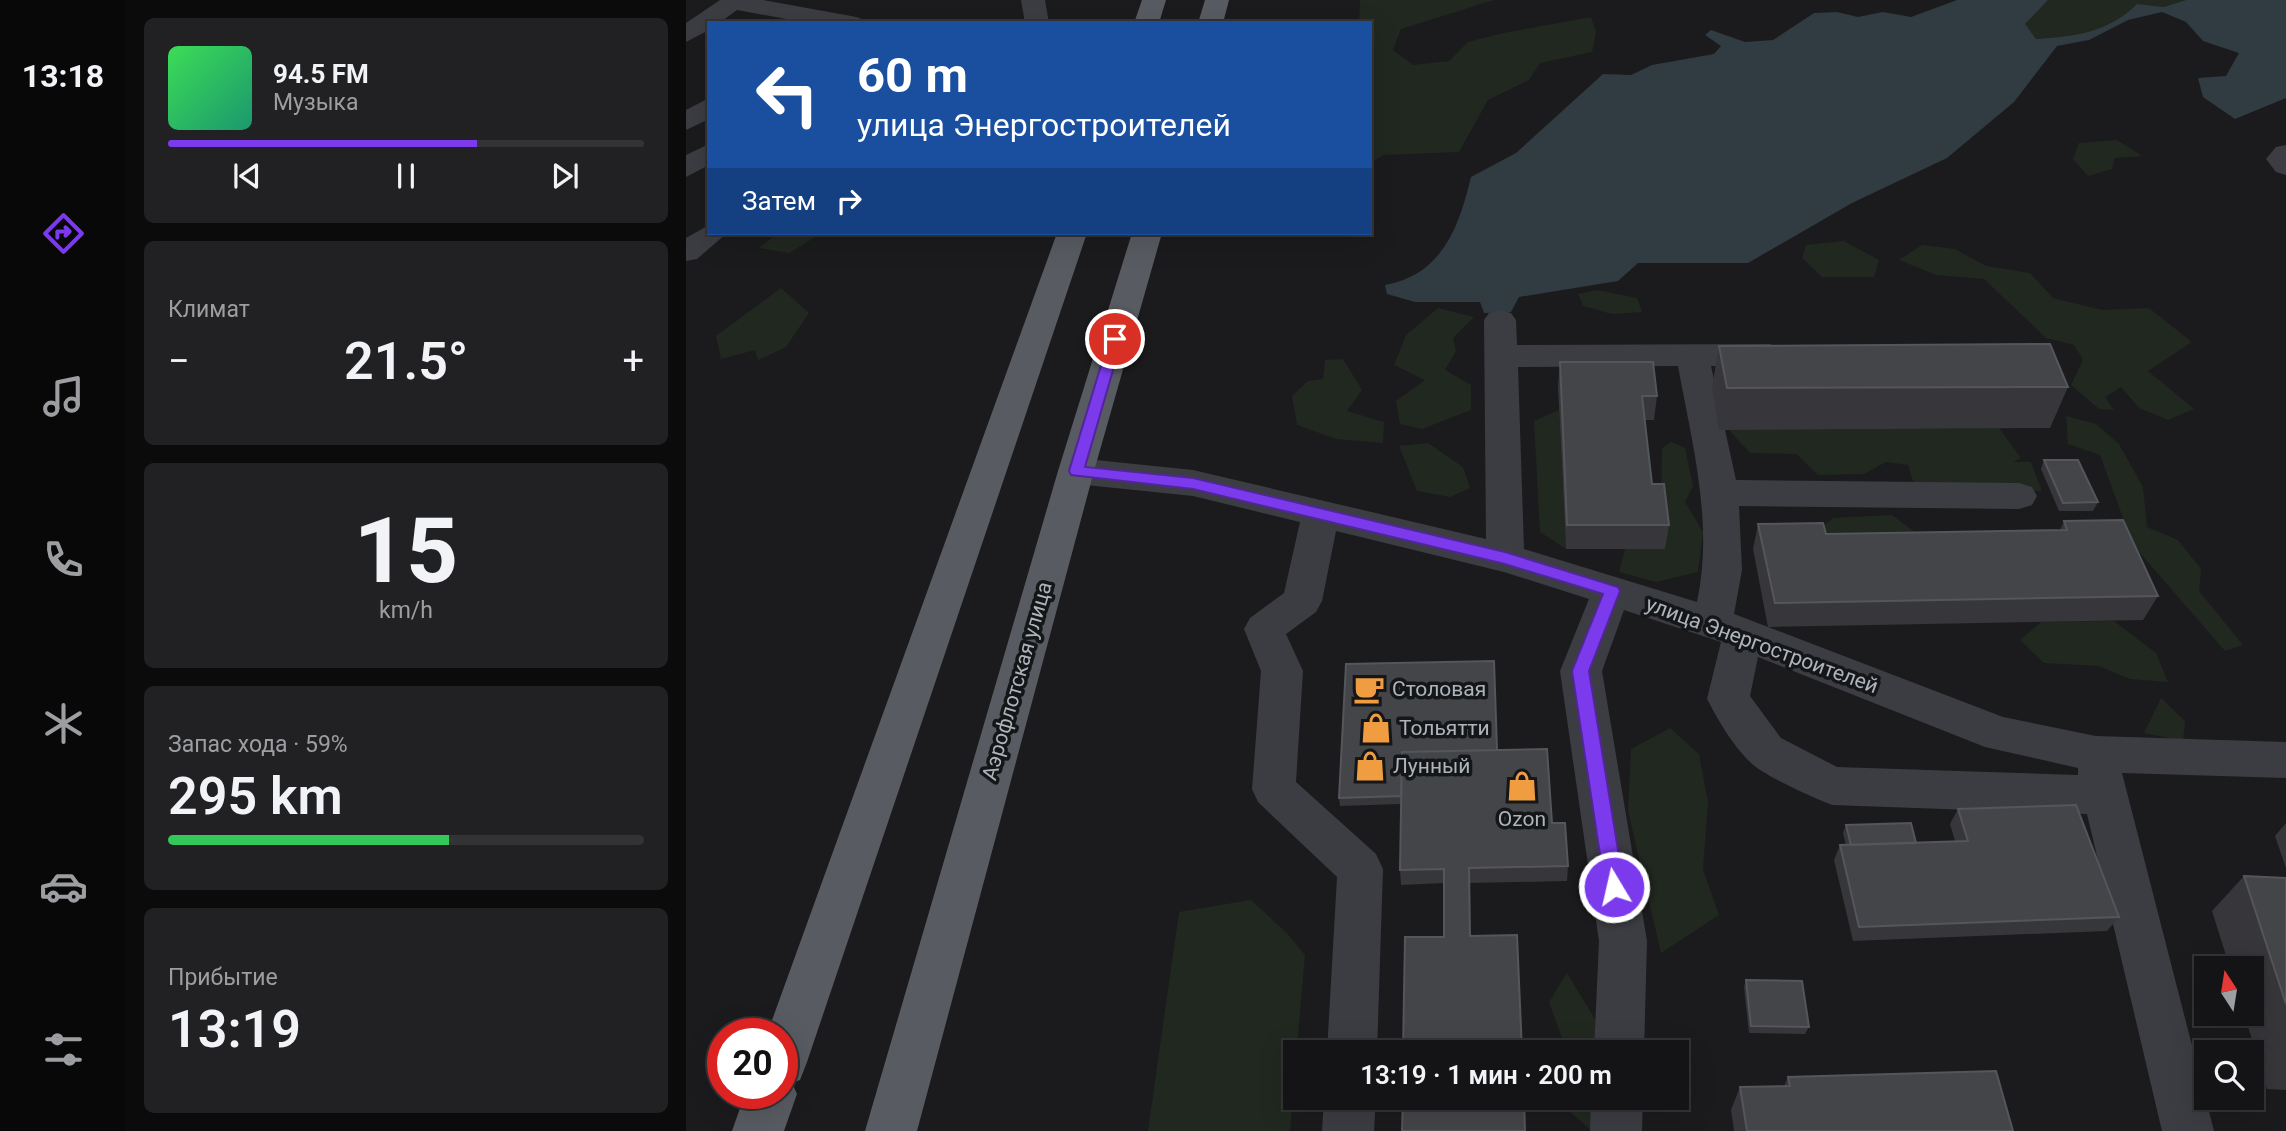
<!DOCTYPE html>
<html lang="ru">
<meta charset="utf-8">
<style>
body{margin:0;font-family:Roboto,sans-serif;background:#212123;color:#f1f3f6;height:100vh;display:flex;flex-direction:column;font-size:26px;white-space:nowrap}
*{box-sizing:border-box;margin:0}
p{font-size:23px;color:#9d9ea1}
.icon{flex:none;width:38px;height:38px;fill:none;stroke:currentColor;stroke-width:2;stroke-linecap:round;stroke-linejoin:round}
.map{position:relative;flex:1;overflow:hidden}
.sheet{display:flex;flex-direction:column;gap:18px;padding:18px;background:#0b0b0c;width:560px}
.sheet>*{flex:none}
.hud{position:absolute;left:21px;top:21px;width:665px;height:214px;border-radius:0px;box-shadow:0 7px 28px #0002,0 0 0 2px #333335;background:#1a4fa0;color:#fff;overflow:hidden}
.needle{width:46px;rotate:348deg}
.tools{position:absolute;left:1508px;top:956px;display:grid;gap:14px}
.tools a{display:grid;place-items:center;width:70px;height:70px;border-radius:0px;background:#141416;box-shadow:0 7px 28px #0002,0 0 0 2px #333335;font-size:35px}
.speed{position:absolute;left:21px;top:1018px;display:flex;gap:14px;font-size:35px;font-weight:700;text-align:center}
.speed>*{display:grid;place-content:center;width:91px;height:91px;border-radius:50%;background:#141416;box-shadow:0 7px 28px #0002,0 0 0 2px #333335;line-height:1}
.speed .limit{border:10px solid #d22;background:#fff;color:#111}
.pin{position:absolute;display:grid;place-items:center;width:60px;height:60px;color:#fff;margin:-30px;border:4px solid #fff;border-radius:50%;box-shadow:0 2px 7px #0007}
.me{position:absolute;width:77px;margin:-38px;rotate:351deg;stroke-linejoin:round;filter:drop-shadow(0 0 5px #0008)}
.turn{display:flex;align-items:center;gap:24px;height:147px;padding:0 35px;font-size:32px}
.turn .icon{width:91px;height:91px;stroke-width:2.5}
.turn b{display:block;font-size:49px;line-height:60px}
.then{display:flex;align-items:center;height:66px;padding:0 35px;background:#0003;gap:14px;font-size:26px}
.big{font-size:52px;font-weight:600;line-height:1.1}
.sheet .card{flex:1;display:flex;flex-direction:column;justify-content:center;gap:10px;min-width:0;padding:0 24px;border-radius:10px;background:#212123}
.sheet .dial{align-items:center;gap:0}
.dial b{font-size:91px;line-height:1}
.song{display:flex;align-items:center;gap:21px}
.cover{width:84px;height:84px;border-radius:10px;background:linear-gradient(135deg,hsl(130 70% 55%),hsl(160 70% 35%))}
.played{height:7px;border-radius:4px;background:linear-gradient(90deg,#7c3aed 65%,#333335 65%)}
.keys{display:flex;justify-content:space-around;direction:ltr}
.heat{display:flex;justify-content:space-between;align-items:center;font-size:38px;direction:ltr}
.charge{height:10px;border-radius:5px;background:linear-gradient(90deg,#34c759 59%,#333335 0)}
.trip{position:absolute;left:597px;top:1040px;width:406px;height:70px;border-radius:0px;background:#141416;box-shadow:0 7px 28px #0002,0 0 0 2px #333335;font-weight:600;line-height:70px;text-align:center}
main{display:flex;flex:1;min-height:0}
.tabs{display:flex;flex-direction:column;width:126px;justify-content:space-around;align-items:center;background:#080809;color:#9d9ea1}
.tabs .icon{width:49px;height:49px}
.tabs .active{color:#7c3aed}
.tabs b{font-size:32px;color:#f1f3f6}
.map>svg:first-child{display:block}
.green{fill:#202820}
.water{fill:#303c41}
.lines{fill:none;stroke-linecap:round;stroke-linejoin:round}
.minor{fill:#3c3d42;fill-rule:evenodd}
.major{fill:#585b61;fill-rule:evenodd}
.wall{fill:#37373b}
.building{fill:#444549;stroke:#54565b;stroke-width:2}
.route{fill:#7c3aed;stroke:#51269a;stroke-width:2}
.labels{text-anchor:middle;stroke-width:7;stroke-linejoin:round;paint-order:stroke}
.street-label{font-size:21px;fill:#adb4bc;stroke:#151618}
.poi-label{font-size:21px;fill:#adb4bc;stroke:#151618;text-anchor:start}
</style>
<main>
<nav class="tabs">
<b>13:18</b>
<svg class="icon active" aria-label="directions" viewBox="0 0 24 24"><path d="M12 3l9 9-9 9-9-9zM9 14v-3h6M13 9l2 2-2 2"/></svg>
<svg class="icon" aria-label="music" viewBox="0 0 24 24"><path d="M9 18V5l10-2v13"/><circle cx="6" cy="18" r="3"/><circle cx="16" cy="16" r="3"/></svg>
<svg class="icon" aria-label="phone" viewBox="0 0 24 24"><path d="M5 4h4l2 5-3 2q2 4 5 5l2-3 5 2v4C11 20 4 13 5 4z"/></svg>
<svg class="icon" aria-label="climate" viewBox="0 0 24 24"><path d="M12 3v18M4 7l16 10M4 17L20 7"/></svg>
<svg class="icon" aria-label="car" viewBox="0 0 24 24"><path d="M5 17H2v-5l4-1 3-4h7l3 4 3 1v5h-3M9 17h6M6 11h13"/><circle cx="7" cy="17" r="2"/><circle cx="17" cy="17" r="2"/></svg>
<svg class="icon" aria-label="filters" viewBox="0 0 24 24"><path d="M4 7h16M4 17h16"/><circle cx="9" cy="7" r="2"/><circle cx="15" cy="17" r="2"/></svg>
</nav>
<section class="sheet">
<div class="card">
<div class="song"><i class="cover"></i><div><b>94.5 FM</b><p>Музыка</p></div></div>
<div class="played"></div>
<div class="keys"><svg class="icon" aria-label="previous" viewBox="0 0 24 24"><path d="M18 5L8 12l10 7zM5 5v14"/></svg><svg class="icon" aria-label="pause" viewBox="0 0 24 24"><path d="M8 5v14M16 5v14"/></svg><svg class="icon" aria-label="next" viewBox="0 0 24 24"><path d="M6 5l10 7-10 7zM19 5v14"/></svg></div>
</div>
<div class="card"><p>Климат</p>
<div class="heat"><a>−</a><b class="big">21.5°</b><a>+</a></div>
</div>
<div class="card dial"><b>15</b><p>km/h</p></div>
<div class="card"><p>Запас хода · 59%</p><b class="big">295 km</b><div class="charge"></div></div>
<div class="card"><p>Прибытие</p><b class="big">13:19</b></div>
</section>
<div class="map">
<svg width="1600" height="1131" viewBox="0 0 1600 1131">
<rect width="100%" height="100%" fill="#1b1b1d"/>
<path class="green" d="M674,0H808L715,29L707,50L727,65L763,61L782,42L817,33L905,17L910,32L906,52L854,63L843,80L802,100L773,152L698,155L684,163V23H673Z
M1362,0H1500L1478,7L1451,4C1421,33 1389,36 1350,39L1338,24Z
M1431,140L1456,156L1429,158L1426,169L1402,176L1387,159L1393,143Z
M92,233H136L103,253L73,248Z
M1158,241L1193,260L1188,277H1136L1116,258L1120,245Z
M1236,245L1269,249L1300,266L1344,273L1367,298L1416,310L1463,308L1506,342L1462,371L1508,409L1482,420L1453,408L1435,387L1419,397L1428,410L1413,409L1385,385L1397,360L1388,345L1360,338L1298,279L1250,275L1213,260Z
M95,288L123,313L100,347L72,360L69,350L35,359L30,336Z
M911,290L951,298L956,312L926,314L897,306L892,294Z
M752,308L788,317L767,338L770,351L759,370L785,385V410L736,429L714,424L710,401L739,380L708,365L720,335Z
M657,359L676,390L661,411L698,422L697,443L650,439L611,425L606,396L622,381L637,379L639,360Z
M873,410L880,549L854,532L848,421Z
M1380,416L1410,424L1433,444L1457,487L1461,527L1492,540L1515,569L1513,591L1557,645L1539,651L1447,545L1414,455L1382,444Z
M1313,428L1335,458L1327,462H1345L1356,491H1230L1222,465L1200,462L1178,474L1132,475L1111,454L1064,453L1043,430Z
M985,442L999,448L1007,486L999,502L1017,532L1012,572L970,582L933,572L939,549L975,508L976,448Z
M742,443L777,467L784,488L764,497L731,491L713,446Z
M1206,515L1229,532L1154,558L1135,528L1147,518Z
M1428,621L1470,653L1482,682L1444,679L1413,666L1358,663L1334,640L1355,622Z
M1475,698L1499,721L1497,741L1458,733Z
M984,728L1013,754L1022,802L1017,869L1033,915L975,953L942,811L945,749Z
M565,900L601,933L619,955L604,1131H462L493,912Z
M881,973L912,1024L911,1052H881L863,1002Z
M871,1097H909L906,1131L870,1100Z"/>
<path class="water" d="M1271,0H1362L1339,24L1350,39C1390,36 1421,33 1451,4L1478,7L1500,0H1600V98L1549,119L1517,97L1512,78L1540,76L1553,53L1517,41L1500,22L1476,12L1442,20L1403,40L1371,46L1328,102L1261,158L1166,203L1062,263H952L932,281L833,297L825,312L798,313L794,302H729L701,294L699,285C756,275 773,227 785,177L830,153L917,74L945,75L966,65L1028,54L1035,46L1019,35L1025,30L1059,42L1087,40L1128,13L1151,12L1172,17L1197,12L1225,17Z"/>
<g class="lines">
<path class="minor" d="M34,0H77L165,16L174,18L177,23H122L51,10L33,23H23V30L0,42V23Z
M335,0H359L363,23H339Z
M23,98V119L0,130V110Z
M23,144V165L0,177V155Z
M1600,145V175L1590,172L1580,159L1590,147Z
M23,225V233H41L11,259L0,261V238Z
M814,310L825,313L830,320L831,345L1083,344L1095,347L1100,355L1095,363L1083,366H1025L1050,480L1333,483L1346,487L1351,496L1346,505L1333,509L1053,506L1056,570L1048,614L1317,717L1410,736L1600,742V778L1436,773L1528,1131H1476L1401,814L1146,805C1128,798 1076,775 1064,762C1047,746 1032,720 1021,699L1035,642L938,610L916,671L961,941L958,1052H908L913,941L874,671L903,599L818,572L650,531L636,601L630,612L600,634L617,671L610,782L690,854L697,869L691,1052H641L651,877L572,802L566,789L575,671L558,629L564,618L598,593L614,522L507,496L390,484L377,480L372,471L377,462L390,458L507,470L800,539L798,320L803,313ZM992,366C1006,444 1028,523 1011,602L838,549L832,367ZM1072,657L1299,747L1392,768V775L1151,767L1095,738L1064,696Z
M638,1097H690L688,1131H636Z
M905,1097H957L956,1131H904Z"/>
<path class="major" d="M456,0H480L473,23H448Z
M519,0H543L537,23H512Z
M371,233H401L121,1062L114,1080L106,1083L111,1094L98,1131H46L59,1094H96V1034H81Z
M446,233H476L408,471L231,1131H179L372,471Z"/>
</g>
<path class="wall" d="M1033,346L1382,387L1364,428L1033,430L1026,387Z
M874,362L971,396L968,420H959L966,484L983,525L979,549H880L872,386Z
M1358,460L1412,502L1407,511H1373L1355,469Z
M1378,521L1472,596L1457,620L1082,627L1067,549L1072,524L1140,534L1374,530Z
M811,750L866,823L882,866L881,881L783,883L758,937V883L715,885L714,870L715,804L654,806L653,798Z
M1272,809L1433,917L1421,931L1167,941L1148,860L1154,845H1160L1157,833L1160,825L1230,843L1269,841L1264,824Z
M1600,823V868L1589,836Z
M1558,876L1600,878V1090L1581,1089L1558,1013H1566V968H1544L1526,911Z
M1060,980L1123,1027L1119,1034L1063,1033L1058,987Z
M1102,1077L1327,1131H1048L1045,1110L1054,1087L1098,1086Z"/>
<path class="building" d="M1364,344L1382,387L1041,388L1033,346Z
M874,362H967L971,396H956L966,484H978L983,525H881Z
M1358,460H1392L1412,502L1377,503Z
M1437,520L1472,596L1089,603L1072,524L1137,523L1140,534L1381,530L1378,521Z
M808,661L811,750L716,752L715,796L653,798L660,664Z
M861,749L866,823H879L882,866L783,868L784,936L831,935L836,1052H717L719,937H758V869L714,870L716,752Z
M1390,805L1433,917L1173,927L1154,845L1282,841L1272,809Z
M1225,823L1230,843L1165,845L1160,825Z
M1558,876L1600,878V1004Z
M1060,980L1116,981L1123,1027L1065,1026Z
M1310,1071L1327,1131H1061L1054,1087L1104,1086L1102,1077Z
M717,1097H838L839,1131H716Z"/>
<path class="route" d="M429,335L436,339L399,467L507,478L819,552L932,587L934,591L903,671L938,887L935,893L928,896L921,893L919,887L886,671L917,594L819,564L507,489L385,475L383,471L423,339Z"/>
<defs>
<g id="cafe-bare" transform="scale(2.415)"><path d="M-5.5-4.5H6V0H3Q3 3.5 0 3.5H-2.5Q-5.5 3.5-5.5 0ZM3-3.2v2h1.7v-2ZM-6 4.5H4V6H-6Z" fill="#f09c40" stroke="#151618" stroke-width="2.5" paint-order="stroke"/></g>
<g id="shop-bare" transform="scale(2.415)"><path d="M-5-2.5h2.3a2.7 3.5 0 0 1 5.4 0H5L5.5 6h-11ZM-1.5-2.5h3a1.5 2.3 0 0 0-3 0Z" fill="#f09c40" stroke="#151618" stroke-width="2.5" paint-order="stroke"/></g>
</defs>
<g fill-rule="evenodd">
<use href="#cafe-bare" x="683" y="689"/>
<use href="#shop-bare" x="690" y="728"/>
<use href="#shop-bare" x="684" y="766"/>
<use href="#shop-bare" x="836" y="786"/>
</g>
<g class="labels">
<g class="street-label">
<text transform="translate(1076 645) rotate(20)" y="7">улица Энергостроителей</text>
<text transform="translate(331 681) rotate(-74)" y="7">Аэрофлотская улица</text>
</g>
<g class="poi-label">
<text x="706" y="696">Столовая</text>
<text x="713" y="735">Тольятти</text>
<text x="707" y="773">Лунный</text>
<text x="836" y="826" text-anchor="middle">Ozon</text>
</g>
</g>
</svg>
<div class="tools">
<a><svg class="needle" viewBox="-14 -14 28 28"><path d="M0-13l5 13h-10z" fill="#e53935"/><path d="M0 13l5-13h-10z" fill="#9d9ea1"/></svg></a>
<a><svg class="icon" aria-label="search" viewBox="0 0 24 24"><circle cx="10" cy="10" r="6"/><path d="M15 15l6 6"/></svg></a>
</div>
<div class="speed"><div class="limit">20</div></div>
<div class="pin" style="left:429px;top:339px;background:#d93025"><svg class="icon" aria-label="arrive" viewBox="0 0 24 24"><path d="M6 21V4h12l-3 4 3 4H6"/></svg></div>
<svg class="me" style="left:928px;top:887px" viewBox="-20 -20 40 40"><circle r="17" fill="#7c3aed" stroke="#fff" stroke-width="3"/><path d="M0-11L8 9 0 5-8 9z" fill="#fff"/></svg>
<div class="trip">13:19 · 1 мин · 200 m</div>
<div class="hud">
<div class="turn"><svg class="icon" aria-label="left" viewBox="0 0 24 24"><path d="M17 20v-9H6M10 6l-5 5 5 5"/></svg><div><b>60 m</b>улица Энергостроителей</div></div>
<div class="then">Затем<svg class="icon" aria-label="right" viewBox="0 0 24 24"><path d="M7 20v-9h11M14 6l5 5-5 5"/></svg></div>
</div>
</div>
</main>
